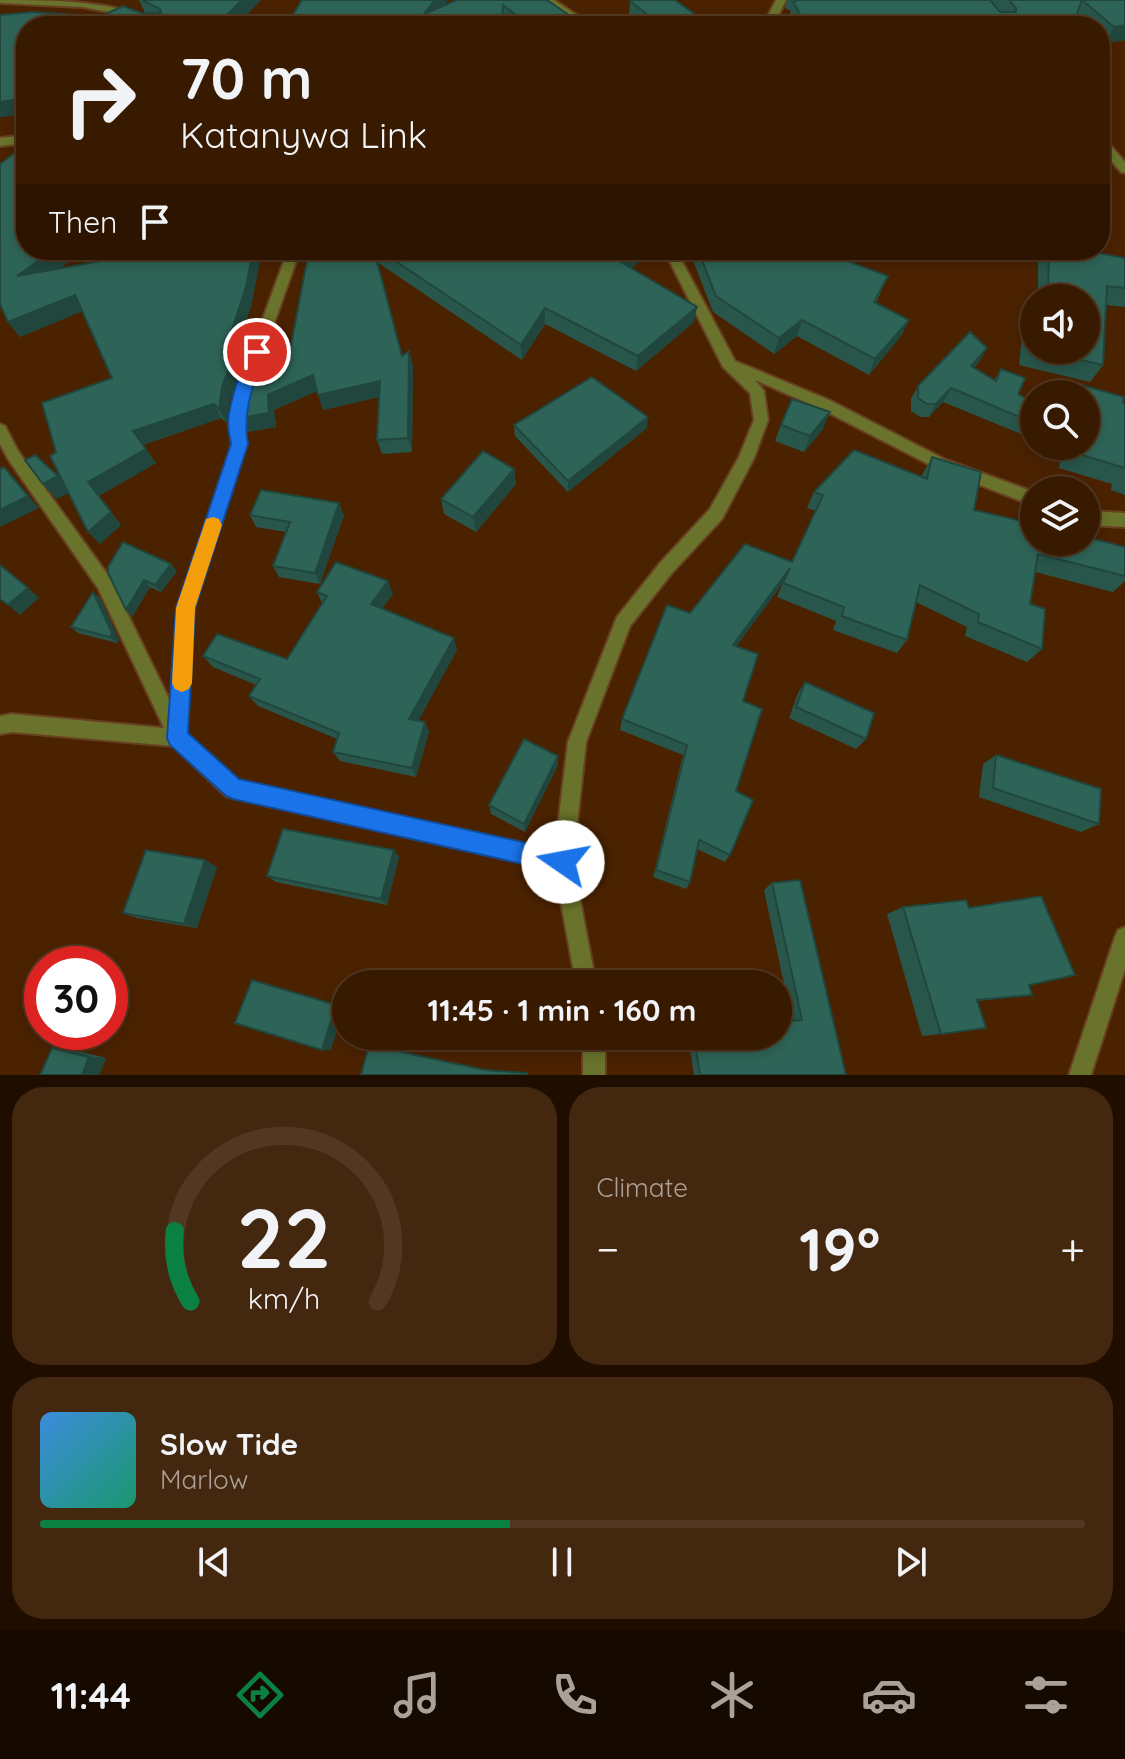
<!DOCTYPE html>
<meta charset="utf-8">
<style>
body{margin:0;font-family:Quicksand,sans-serif;background:#43270f;color:#f1f3f6;height:100vh;display:flex;flex-direction:column;font-size:30px;white-space:nowrap}
*{box-sizing:border-box;margin:0}
p{font-size:26px;color:#aba199}
.icon{flex:none;width:44px;height:44px;fill:none;stroke:currentColor;stroke-width:2;stroke-linecap:round;stroke-linejoin:round}
.map{position:relative;height:1075px;overflow:hidden}
.drawer{display:flex;flex-direction:column;gap:12px;padding:12px;background:#1f0e00;flex:1}
.drawer>*{flex:none}
.guide{position:absolute;left:16px;top:16px;width:1094px;height:244px;border-radius:32px;box-shadow:0 4px 12px #0003,0 0 0 2px #523822;background:#381a00;color:#f1f3f6;overflow:hidden}
.controls{position:absolute;left:1020px;top:284px;display:grid;gap:16px}
.controls a{display:grid;place-items:center;width:80px;height:80px;border-radius:50%;background:#381a00;box-shadow:0 4px 12px #0003,0 0 0 2px #523822;font-size:40px}
.speed{position:absolute;left:24px;top:946px;display:flex;gap:16px;font-size:40px;font-weight:700;text-align:center}
.speed>*{display:grid;place-content:center;width:104px;height:104px;border-radius:50%;background:#381a00;box-shadow:0 4px 12px #0003,0 0 0 2px #523822;line-height:1}
.speed .limit{border:12px solid #d22;background:#fff;color:#111}
.pin{position:absolute;display:grid;place-items:center;width:68px;height:68px;color:#fff;margin:-34px;border:4px solid #fff;border-radius:50%;box-shadow:0 2px 8px #0007}
.me{position:absolute;width:88px;margin:-44px;rotate:282deg;stroke-linejoin:round;filter:drop-shadow(0 0 6px #0008)}
.turn{display:flex;align-items:center;gap:28px;height:168px;padding:0 32px;font-size:36px}
.turn .icon{width:104px;height:104px;stroke-width:2.5}
.turn b{display:block;font-size:56px;line-height:68px}
.then{display:flex;align-items:center;height:76px;padding:0 32px;background:#0003;gap:16px;font-size:30px}
.big{font-size:60px;font-weight:700;line-height:1.1}
.drawer .widget{flex:1;display:flex;flex-direction:column;justify-content:center;gap:12px;min-width:0;padding:0 28px;border-radius:32px;background:#43270f}
.drawer .dial{align-items:center;gap:0}
.dial svg{height:208px;overflow:visible;fill:none;stroke:#523822;stroke-width:7;stroke-linecap:round;text-anchor:middle}
.dial text{fill:#f1f3f6;stroke:none}
.song{display:flex;align-items:center;gap:24px}
.cover{width:96px;height:96px;border-radius:12px;background:linear-gradient(135deg,hsl(210 70% 55%),hsl(160 70% 35%))}
.played{height:8px;border-radius:4px;background:linear-gradient(90deg,#0b8043 45%,#523822 45%)}
.keys{display:flex;justify-content:space-around;direction:ltr}
.heat{display:flex;justify-content:space-between;align-items:center;font-size:44px;direction:ltr}
.drawer .tiles{flex:1;display:grid;gap:12px;grid-template-columns:1fr 1fr}
.widget:last-child{grid-column:span 2}
.trip{position:absolute;left:332px;top:970px;width:460px;height:80px;border-radius:40px;background:#381a00;box-shadow:0 4px 12px #0003,0 0 0 2px #523822;font-weight:700;line-height:80px;text-align:center}
.tabs{display:flex;height:128px;justify-content:space-around;align-items:center;background:#160a00;color:#aba199}
.tabs .icon{width:56px;height:56px}
.tabs .active{color:#0b8043}
.tabs b{font-size:36px;color:#f1f3f6}
.map>svg:first-child{display:block}
.lines{fill:none;stroke-linecap:round;stroke-linejoin:round}
.street-casing{stroke:#674021;stroke-width:4}
.street{fill:#6a732b;fill-rule:evenodd}
.wall{fill:#28564b}
.shaded-wall{fill:#20463d}
.building{fill:#2e6457;stroke:#20463d;stroke-width:2}
.route{fill:#1a73e8;stroke:#114b97;stroke-width:2}
.slow{fill:#f59e0b}
</style>
<div class="map">
<svg width="1125" height="1075" viewBox="0 0 1125 1075">
<rect width="100%" height="100%" fill="#4b2200"/>
<g class="lines">
<g class="street-casing">
<path id="street" d="M0,0C49,0 124,0 164,26H151L120,14L82,7L0,3Z
M542,0H554L593,26H581Z
M776,0H786L773,26H763Z
M26,135V143L0,146V138Z
M1100,137L1104,138L1125,162V173L1121,172L1100,148Z
M288,250H300L246,403L243,424L246,444L194,608L186,734L238,781L555,850L568,742L617,617L660,563L710,509L739,457L754,420L750,393L723,367L664,250H676L735,361L829,400L946,460L1034,492V506L936,468L819,408L755,380L764,391L768,420L754,458L722,519L672,573L630,626L586,742L573,862L596,984H576L555,870L233,798L226,796L173,746L12,732L0,734V716L12,714L164,728L98,588L8,459L0,444V424L5,426L18,451L110,578L171,703L178,608L232,444L229,424L232,403Z
M1086,511L1125,513V527L1086,525Z
M1125,927V969L1091,1075H1069L1115,937L1118,930Z
M583,1036H605V1075H583Z"/>
</g>
<use href="#street" class="street"/>
</g>
<path class="wall" d="M139,0H261L235,26H26V114L0,117V15L84,24L146,14L145,13Z
M302,0H448L444,6L547,0L579,22V26H512L504,19V26H286Z
M787,0H1125V40L1106,43L1100,38V26H1086L1076,17L1071,26H794L789,18L791,11L785,8Z
M630,1L711,26H637L629,19Z
M84,250L59,269L252,303L238,346L244,360L229,402L226,423L221,418L143,445L156,463L99,496L121,525L100,544L69,493L56,499L58,476L65,484L56,452L112,378L82,311L20,337L8,322L0,304Z
M311,250H646L645,258L631,268L697,307L694,322L636,371L545,324L522,360L377,262L402,356L409,351L413,366L412,452L382,454L377,440L379,397L323,410L317,391L274,410L276,427L247,432L240,418L291,345Z
M689,250H850L847,261L888,276L876,303L909,320L901,336L869,375L797,336L774,354L713,312Z
M1046,250H1081L1125,258V307L1106,305L1103,365L1090,382L1019,365L1024,316L1034,299V350L1086,298H1038V262Z
M987,348L979,362L974,368L994,380L1001,369L1018,394L1034,403V426L1026,436L943,402L929,417H920L911,411V399L918,386Z
M1081,385L1125,404V495L1111,490L1112,484L1059,468L1062,446H1086V394H1074Z
M514,425L647,428L568,492L515,436Z
M781,425L823,429L804,452L775,441Z
M932,457L974,510L1125,547V581L1113,592L1035,572L1030,604L1042,649L1027,662L965,636L967,627L916,602L907,640L897,653L833,630L836,621L777,597L783,583L736,646L743,701L730,855L725,862L697,849L690,882L686,889L653,877L683,755L620,730L622,719L690,613L792,562L816,511L807,508L814,492L921,477Z
M514,469L516,484L476,532L444,514L441,499Z
M250,515H344L320,584L279,577L273,566L286,532L256,527Z
M177,571L161,592L150,587L132,617L126,610L108,573Z
M93,592L100,598L119,640L117,643L78,633L71,627Z
M317,592L393,594L382,608L457,650L418,720L425,722L429,732L416,777L340,761L333,752L337,739L258,706L249,696L256,685L213,667L203,656L287,659L322,603Z
M805,682L866,739L856,749L789,718L798,693Z
M996,755L1099,824L1081,832L979,797L983,764Z
M558,765L525,832L491,814L489,805Z
M394,850L399,857L387,905L276,882L267,876Z
M217,867L197,928L137,918L123,913Z
M772,883L846,1075H694L688,1038L701,1036H778L792,1021L764,890Z
M903,907L969,908L1029,985L1032,995L977,1001L941,1034L922,1036L887,914Z
M52,1048L70,1049L106,1058L99,1075H40Z"/>
<path class="shaded-wall" d="M242,0H261L235,26H216Z
M435,0H448L428,26L424,14Z
M1125,25V40L1106,43L1114,27Z
M26,98V114L0,117V102Z
M53,250H84L28,292L17,276Z
M253,250H262L252,303L238,346L244,360L229,402L226,423L219,409L227,345Z
M636,250H646L645,258L618,277L619,261Z
M75,295L85,310L20,337L8,322Z
M697,307L694,322L636,371L638,356Z
M545,308V324L522,360L521,345Z
M802,320L797,336L774,354L779,338Z
M909,320L901,336L869,375L875,359Z
M987,348L979,362L963,380L971,366Z
M409,351L413,366L412,452L408,438Z
M313,375L319,390L274,410L276,427L247,432L240,418L268,395Z
M380,381L383,396L323,410L318,395Z
M951,388L943,402L929,417L936,404Z
M214,404L221,418L142,445L133,431Z
M830,412L823,429L804,452L810,436Z
M648,417L647,428L568,492V481Z
M146,449L156,463L99,496L121,525L100,544L88,532V482Z
M4,467L39,508L0,527V510Z
M514,469L516,484L476,532L473,517Z
M58,476L71,492L56,499L43,484Z
M339,503L344,515L320,584L315,573Z
M171,564L177,571L161,592L155,585Z
M790,568L783,583L728,658L733,645Z
M144,580L150,587L132,617L126,610Z
M388,581L393,594L377,616L371,604Z
M28,588L39,598L20,615L8,605Z
M93,592L100,598L119,640L117,643L110,637Z
M454,638L457,650L414,729L409,719Z
M425,722L429,732L416,777L412,768Z
M558,756V765L525,832L524,824Z
M394,850L399,857L387,905L381,899Z
M205,860L217,867L197,928L184,924Z
M252,980L344,1007L331,1050H322Z
M89,1057L106,1058L99,1075H82Z"/>
<path class="building" d="M142,0H242L216,26H26V98L0,102V15L33,12L78,15L84,24L123,6L144,14L161,13L160,9Z
M302,0H435L424,14L457,0H547L579,22L570,26H530L503,5L502,26H286Z
M634,0H675L711,26H662L630,1Z
M797,0H990L1000,12H1016V8L1009,0H1082L1076,16L1002,22L1005,26H807L793,2Z
M1082,0H1125V25L1114,27Z
M775,22L777,26H761Z
M20,149L26,151V250H53L17,276L163,250H253L246,287L227,345H238L222,387L219,409L214,404L133,431L146,449L88,482L111,512L88,532L50,456L56,452L42,403L112,378L75,295L8,322L0,304V164Z
M311,250H374L402,356L409,351L408,438L377,440L380,381L318,395L313,375L268,395L269,413L240,418L242,389L258,345H291L306,266Z
M379,250H636L619,261L697,307L638,356L545,308L521,345Z
M698,250H850L847,261L888,276L874,302L909,320L875,359L802,320L779,338L716,296Z
M1049,250H1081L1125,258V288L1107,286L1103,365L1036,350H1086V298H1048Z
M1034,302V349L1030,348Z
M970,332L987,348L971,366L996,381L1001,369L1025,378L1018,394L1034,403V423L951,388L936,404H927L918,398V386Z
M592,377L648,417L568,481L514,425Z
M1081,385L1124,397L1123,403L1125,404V468L1072,452L1073,446H1086V394H1080Z
M792,399L830,412L810,436L781,425Z
M854,450L927,479L932,457L981,472L974,510L1034,524V542H1086V537L1125,547V576L1038,554L1030,604L1045,609L1042,649L978,622L979,614L920,585L907,640L842,616L844,607L783,583L790,568L733,645L758,654L743,701L762,709L736,791L753,800L730,855L699,840L690,882L656,870L687,745L622,719L667,605L690,613L745,544L792,562L823,495L814,492Z
M483,451L514,469L473,517L441,499Z
M35,455L58,476L43,484L25,460Z
M4,467L28,496L0,510V469Z
M261,490L339,503L315,573L273,566L290,522L250,515Z
M123,542L171,564L155,585L144,580L126,610L108,573V567Z
M336,562L388,581L371,604L454,638L409,719L425,722L412,768L333,752L339,733L249,696L260,679L203,656L217,634L287,659L327,596L317,592Z
M0,565L28,588L8,605L0,599Z
M93,592L112,633L110,637L71,627Z
M805,682L874,713L866,739L796,707Z
M524,739L558,756L524,824L489,805Z
M996,755L1101,789L1099,824L993,788Z
M283,829L394,850L381,899L267,876Z
M146,850L205,860L184,924L123,913Z
M800,880L846,1075H700L694,1037L778,1036V1022L802,1020L772,883Z
M1041,896L1075,975L1029,985L1032,995L977,1000L986,1028L941,1034L903,907L966,900L969,908Z
M252,980L336,1005L322,1050L235,1023Z
M369,1045L485,1070L527,1073V1075H361Z
M52,1048L89,1057L82,1075H40Z"/>
<path class="route" d="M257,346L265,352C254,383 242,410 248,444L195,608L188,733L239,779L563,851L571,854L574,862L571,870L563,873L233,799L226,796L170,745L167,738L176,608L231,444C230,437 228,430 228,424C228,408 244,351 257,346Z"/>
<path class="slow" d="M213,517L219,519L222,525L195,608L192,683L189,689L182,692L175,689L172,683L176,608L204,525L206,519Z"/>
</svg>
<div class="controls">
<a><svg class="icon" aria-label="sound" viewBox="0 0 24 24"><path d="M4 9h4l5-4v14l-5-4H4zM17 9q2 3 0 6"/></svg></a>
<a><svg class="icon" aria-label="search" viewBox="0 0 24 24"><circle cx="10" cy="10" r="6"/><path d="M15 15l6 6"/></svg></a>
<a><svg class="icon" aria-label="layers" viewBox="0 0 24 24"><path d="M12 4l9 5-9 5-9-5zM3 14l9 5 9-5"/></svg></a>
</div>
<div class="speed"><div class="limit">30</div></div>
<div class="pin" style="left:257px;top:352px;background:#d93025"><svg class="icon" aria-label="arrive" viewBox="0 0 24 24"><path d="M6 21V4h12l-3 4 3 4H6"/></svg></div>
<svg class="me" style="left:563px;top:862px" viewBox="-20 -20 40 40"><circle r="19" fill="#fff"/><path d="M0-13L10 11 0 6-10 11z" fill="#1a73e8"/></svg>
<div class="trip">11:45 · 1 min · 160 m</div>
<div class="guide">
<div class="turn"><svg class="icon" aria-label="right" viewBox="0 0 24 24"><path d="M7 20v-9h11M14 6l5 5-5 5"/></svg><div><b>70 m</b>Katanywa Link</div></div>
<div class="then">Then<svg class="icon" aria-label="arrive" viewBox="0 0 24 24"><path d="M6 21V4h12l-3 4 3 4H6"/></svg></div>
</div>
</div>
<section class="drawer">
<div class="tiles">
<div class="widget dial"><svg viewBox="0 0 100 80">
<path d="M14 69A42 42 0 1 1 86 69"/>
<path d="M14 69A42 42 0 0 1 8 42" stroke="#0b8043"/>
<text x="50" y="56" font-size="32" font-weight="700">22</text>
<text x="50" y="72" font-size="11">km/h</text>
</svg></div>
<div class="widget"><p>Climate</p>
<div class="heat"><a>−</a><b class="big">19°</b><a>+</a></div>
</div>
<div class="widget">
<div class="song"><i class="cover"></i><div><b>Slow Tide</b><p>Marlow</p></div></div>
<div class="played"></div>
<div class="keys"><svg class="icon" aria-label="previous" viewBox="0 0 24 24"><path d="M18 5L8 12l10 7zM5 5v14"/></svg><svg class="icon" aria-label="pause" viewBox="0 0 24 24"><path d="M8 5v14M16 5v14"/></svg><svg class="icon" aria-label="next" viewBox="0 0 24 24"><path d="M6 5l10 7-10 7zM19 5v14"/></svg></div>
</div>
</div>
</section>
<nav class="tabs">
<b>11:44</b>
<svg class="icon active" aria-label="directions" viewBox="0 0 24 24"><path d="M12 3l9 9-9 9-9-9zM9 14v-3h6M13 9l2 2-2 2"/></svg>
<svg class="icon" aria-label="music" viewBox="0 0 24 24"><path d="M9 18V5l10-2v13"/><circle cx="6" cy="18" r="3"/><circle cx="16" cy="16" r="3"/></svg>
<svg class="icon" aria-label="phone" viewBox="0 0 24 24"><path d="M5 4h4l2 5-3 2q2 4 5 5l2-3 5 2v4C11 20 4 13 5 4z"/></svg>
<svg class="icon" aria-label="climate" viewBox="0 0 24 24"><path d="M12 3v18M4 7l16 10M4 17L20 7"/></svg>
<svg class="icon" aria-label="car" viewBox="0 0 24 24"><path d="M5 17H2v-5l4-1 3-4h7l3 4 3 1v5h-3M9 17h6M6 11h13"/><circle cx="7" cy="17" r="2"/><circle cx="17" cy="17" r="2"/></svg>
<svg class="icon" aria-label="filters" viewBox="0 0 24 24"><path d="M4 7h16M4 17h16"/><circle cx="9" cy="7" r="2"/><circle cx="15" cy="17" r="2"/></svg>
</nav>
